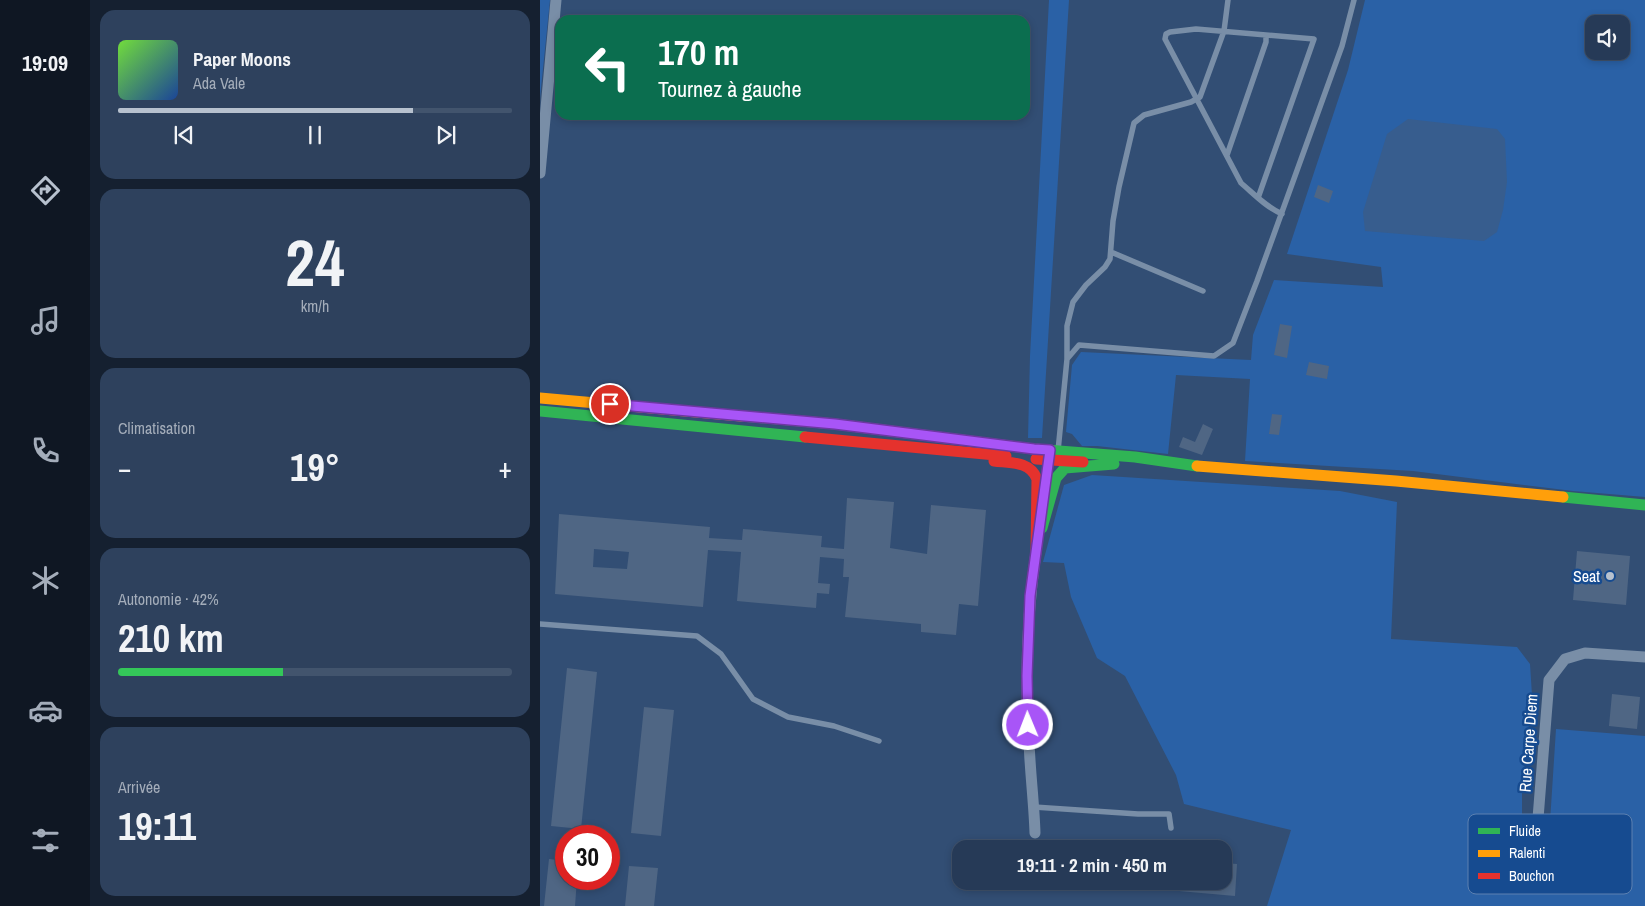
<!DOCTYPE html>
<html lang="fr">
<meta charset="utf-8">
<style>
body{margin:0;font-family:"Archivo Narrow",sans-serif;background:#2e415d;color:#f1f3f6;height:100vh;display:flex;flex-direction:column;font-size:19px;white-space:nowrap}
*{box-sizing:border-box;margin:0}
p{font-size:16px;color:#a4adba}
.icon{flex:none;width:28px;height:28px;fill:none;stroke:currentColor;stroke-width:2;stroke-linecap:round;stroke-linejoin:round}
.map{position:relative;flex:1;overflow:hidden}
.side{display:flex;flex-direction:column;gap:10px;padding:10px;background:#152030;width:450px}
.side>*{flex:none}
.banner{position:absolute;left:15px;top:15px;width:475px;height:105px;border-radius:15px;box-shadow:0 2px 8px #0003,0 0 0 1px #42546d;background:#0b6e4f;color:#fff;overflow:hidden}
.tools{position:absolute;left:1045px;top:15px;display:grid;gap:10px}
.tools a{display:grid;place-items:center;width:45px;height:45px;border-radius:10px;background:#263a57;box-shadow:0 2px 8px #0003,0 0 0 1px #42546d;font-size:25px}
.speed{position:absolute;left:15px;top:825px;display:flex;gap:10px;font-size:25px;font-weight:700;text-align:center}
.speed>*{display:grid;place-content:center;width:65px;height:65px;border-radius:50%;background:#263a57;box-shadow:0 2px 8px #0003,0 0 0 1px #42546d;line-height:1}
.speed .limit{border:8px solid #d22;background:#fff;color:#111}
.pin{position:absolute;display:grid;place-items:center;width:42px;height:42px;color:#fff;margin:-21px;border:2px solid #fff;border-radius:50%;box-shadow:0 1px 5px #0007}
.me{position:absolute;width:55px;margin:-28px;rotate:359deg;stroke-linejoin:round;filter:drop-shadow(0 0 4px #0008)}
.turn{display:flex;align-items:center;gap:18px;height:105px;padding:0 20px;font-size:22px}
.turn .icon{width:65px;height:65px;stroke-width:2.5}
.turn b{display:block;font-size:35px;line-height:42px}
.big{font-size:38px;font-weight:800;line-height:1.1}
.side .card{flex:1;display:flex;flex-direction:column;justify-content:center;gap:8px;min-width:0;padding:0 18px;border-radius:15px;background:#2e415d}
.side .dial{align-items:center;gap:0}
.dial b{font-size:65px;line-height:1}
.song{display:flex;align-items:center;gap:15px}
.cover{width:60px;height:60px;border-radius:8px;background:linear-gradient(135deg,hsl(100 70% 55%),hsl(220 70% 35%))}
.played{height:5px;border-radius:2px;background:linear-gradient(90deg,#b7c1ce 75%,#42546d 75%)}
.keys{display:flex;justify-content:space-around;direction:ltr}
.heat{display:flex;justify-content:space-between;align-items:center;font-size:28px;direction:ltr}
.charge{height:8px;border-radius:4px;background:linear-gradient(90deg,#34c759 42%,#42546d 0)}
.trip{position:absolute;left:412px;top:840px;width:280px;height:50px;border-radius:15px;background:#263a57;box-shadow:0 2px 8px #0003,0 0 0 1px #42546d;font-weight:800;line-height:50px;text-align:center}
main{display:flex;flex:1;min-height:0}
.menu{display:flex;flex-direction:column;width:90px;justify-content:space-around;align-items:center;background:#0f1723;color:#a4adba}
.menu .icon{width:35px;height:35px}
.menu .on{color:#b7c1ce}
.menu b{font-size:22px;color:#f1f3f6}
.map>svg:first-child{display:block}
.green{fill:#2a61a6;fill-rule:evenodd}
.water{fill:#375d8e}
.building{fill:#4f6684;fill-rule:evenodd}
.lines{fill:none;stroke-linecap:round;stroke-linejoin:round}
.lane{stroke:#798ea7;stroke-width:5.5}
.street{stroke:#798ea7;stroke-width:11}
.fast{stroke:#30b455;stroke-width:11}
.slow{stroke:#ff9f0a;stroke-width:11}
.jam{stroke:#e5322d;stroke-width:11}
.route-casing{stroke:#6d37a1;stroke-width:12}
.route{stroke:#a855f7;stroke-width:9}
.poi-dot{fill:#b7c1ce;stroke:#164b90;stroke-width:2}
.labels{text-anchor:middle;stroke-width:5;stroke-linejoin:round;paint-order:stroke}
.poi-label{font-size:16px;fill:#fff;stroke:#164b90;text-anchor:end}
.street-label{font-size:16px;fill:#fff;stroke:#164b90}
.key{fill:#164b90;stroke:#5c81b1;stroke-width:1}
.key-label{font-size:14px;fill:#fff}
</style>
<main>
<nav class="menu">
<b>19:09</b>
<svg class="icon on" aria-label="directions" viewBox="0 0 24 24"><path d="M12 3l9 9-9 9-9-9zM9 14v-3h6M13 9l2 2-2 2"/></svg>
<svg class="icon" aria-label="music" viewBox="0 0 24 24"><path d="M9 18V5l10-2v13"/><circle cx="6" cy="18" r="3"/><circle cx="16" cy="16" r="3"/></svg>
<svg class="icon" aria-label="phone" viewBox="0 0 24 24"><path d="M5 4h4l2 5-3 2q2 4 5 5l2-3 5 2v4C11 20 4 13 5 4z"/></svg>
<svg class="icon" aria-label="climate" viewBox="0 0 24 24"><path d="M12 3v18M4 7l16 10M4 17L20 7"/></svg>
<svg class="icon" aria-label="car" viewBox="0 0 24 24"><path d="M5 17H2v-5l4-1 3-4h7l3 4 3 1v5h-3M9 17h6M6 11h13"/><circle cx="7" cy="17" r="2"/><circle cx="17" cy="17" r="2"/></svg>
<svg class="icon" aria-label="filters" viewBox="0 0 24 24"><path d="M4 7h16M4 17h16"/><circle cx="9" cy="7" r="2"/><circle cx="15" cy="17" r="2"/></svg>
</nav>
<section class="side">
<div class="card">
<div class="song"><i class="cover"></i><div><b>Paper Moons</b><p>Ada Vale</p></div></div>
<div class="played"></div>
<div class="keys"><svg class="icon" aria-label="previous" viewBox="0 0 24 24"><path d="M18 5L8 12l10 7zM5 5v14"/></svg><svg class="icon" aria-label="pause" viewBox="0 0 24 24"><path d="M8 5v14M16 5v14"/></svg><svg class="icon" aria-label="next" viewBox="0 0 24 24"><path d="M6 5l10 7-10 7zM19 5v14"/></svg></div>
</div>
<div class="card dial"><b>24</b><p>km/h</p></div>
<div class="card"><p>Climatisation</p>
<div class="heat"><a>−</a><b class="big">19°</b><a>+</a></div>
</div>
<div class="card"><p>Autonomie · 42%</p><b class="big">210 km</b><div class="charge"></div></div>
<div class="card"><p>Arrivée</p><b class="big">19:11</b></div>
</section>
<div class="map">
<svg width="1105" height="906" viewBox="0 0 1105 906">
<rect width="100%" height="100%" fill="#324e74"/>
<path class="green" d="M0,0H10L0,98Z
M509,0H529L502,438H488L490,356Z
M825,0H1105V497L1033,491L873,471L705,461L710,379L636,375L628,454L557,446H542L532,434L526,432L532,365L541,352L711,360L713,335L734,280L843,287L841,267L747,254L808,70ZM1054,24H1081V51H1054Z
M552,475L800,491L857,502L851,639L977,647L990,664L992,695L982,791V819L965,838L959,859L965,868L1000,882L1017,870L1024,853L1019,836L1010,822L1016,729L1105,736V906H727L751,830L644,804L636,775L585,676L557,658L531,597L524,563L503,562L524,485Z"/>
<path class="water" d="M868,119L957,129L965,139L967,182L963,210L957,232L944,241L825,231L823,212L847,134Z"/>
<path class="building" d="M778,185L793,191L789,203L774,197Z
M740,324L752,326L747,358L734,355Z
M769,362L789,366L787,379L766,375Z
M732,414L742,415L739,435L729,434Z
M663,424L673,429L662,455L639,447L643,437L655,442Z
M307,498L354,502L350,548L387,554L391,505L446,510L438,606L419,604L416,635L381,632V624L305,617L309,577H303L304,559L280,557L278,583L290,584L289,594L277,593L276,608L197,601L201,552L168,550L163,607L15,594L19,514L170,527L169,538L202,540L203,529L282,536L281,547L304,549ZM54,549L89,552L87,569L53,567Z
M1037,551L1090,556L1086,605L1033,600Z
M27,668L57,672L41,829L11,826Z
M1072,694L1100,697L1097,729L1069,726Z
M104,707L134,710L121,836L91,833Z
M9,859L26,861V879H37L35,906H4Z
M684,863L697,864L695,896L639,891L640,881H684Z
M89,866L118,868L114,906H85Z"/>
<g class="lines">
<path class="lane" d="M687,155L726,42V35
M718,198L774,39L656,29L630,32L626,34L625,39L701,183C714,194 726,207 742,214
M571,252L663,291
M527,359V326L533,302L546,285L565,267L570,259L573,221L579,187L594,123L604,115L651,102L660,97L684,31L688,0
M518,451L527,359L539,345L674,356L693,343L717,281L802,46L814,0
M0,624L157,636L181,654L213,699L248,717L294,726L339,741
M494,807L598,814H629L631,828"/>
<path class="street" d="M0,173L16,0
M495,833C494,802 490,772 489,741C485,678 487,614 496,552
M995,856L1009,680L1025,659L1045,653L1105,657"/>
<path class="fast" d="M0,411L265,437
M201,416L295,424L494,449L595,457L657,466
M1023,497L1105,505
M502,528L516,478L525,468L574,464"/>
<path class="slow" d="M0,398L201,416
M657,466L856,481L1023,497"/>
<path class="jam" d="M265,437L466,456
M496,459L543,462
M454,461C470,463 490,461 497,479L496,552"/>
</g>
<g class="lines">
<g class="route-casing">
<path id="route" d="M70,404L295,424L494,449L510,450L490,596L487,676L488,725"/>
</g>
<use href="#route" class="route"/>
</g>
<circle class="poi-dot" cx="1070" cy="576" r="5"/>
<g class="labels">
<g class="poi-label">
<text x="1060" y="582">Seat</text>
</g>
<g class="street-label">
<text transform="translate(988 743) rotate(-86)" y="6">Rue Carpe Diem</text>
</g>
</g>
<rect x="928" y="814" width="164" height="80" rx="8" class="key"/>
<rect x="938" y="828" width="22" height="6" fill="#30b455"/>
<rect x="938" y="850" width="22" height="7" fill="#ff9f0a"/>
<rect x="938" y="873" width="22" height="6" fill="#e5322d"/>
<g class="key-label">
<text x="969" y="836">Fluide</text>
<text x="969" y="858">Ralenti</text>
<text x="969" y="881">Bouchon</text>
</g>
</svg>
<div class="tools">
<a><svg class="icon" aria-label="sound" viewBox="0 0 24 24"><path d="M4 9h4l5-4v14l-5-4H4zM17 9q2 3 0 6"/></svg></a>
</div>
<div class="speed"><div class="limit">30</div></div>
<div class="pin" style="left:70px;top:404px;background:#d93025"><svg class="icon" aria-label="arrive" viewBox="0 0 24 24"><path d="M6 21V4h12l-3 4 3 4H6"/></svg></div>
<svg class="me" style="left:488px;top:725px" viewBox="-20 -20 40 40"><circle r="17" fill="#a855f7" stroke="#fff" stroke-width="3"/><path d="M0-11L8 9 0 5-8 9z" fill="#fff"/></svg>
<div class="trip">19:11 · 2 min · 450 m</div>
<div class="banner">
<div class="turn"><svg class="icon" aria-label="left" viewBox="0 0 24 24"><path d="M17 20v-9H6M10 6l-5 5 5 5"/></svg><div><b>170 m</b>Tournez à gauche</div></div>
</div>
</div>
</main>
